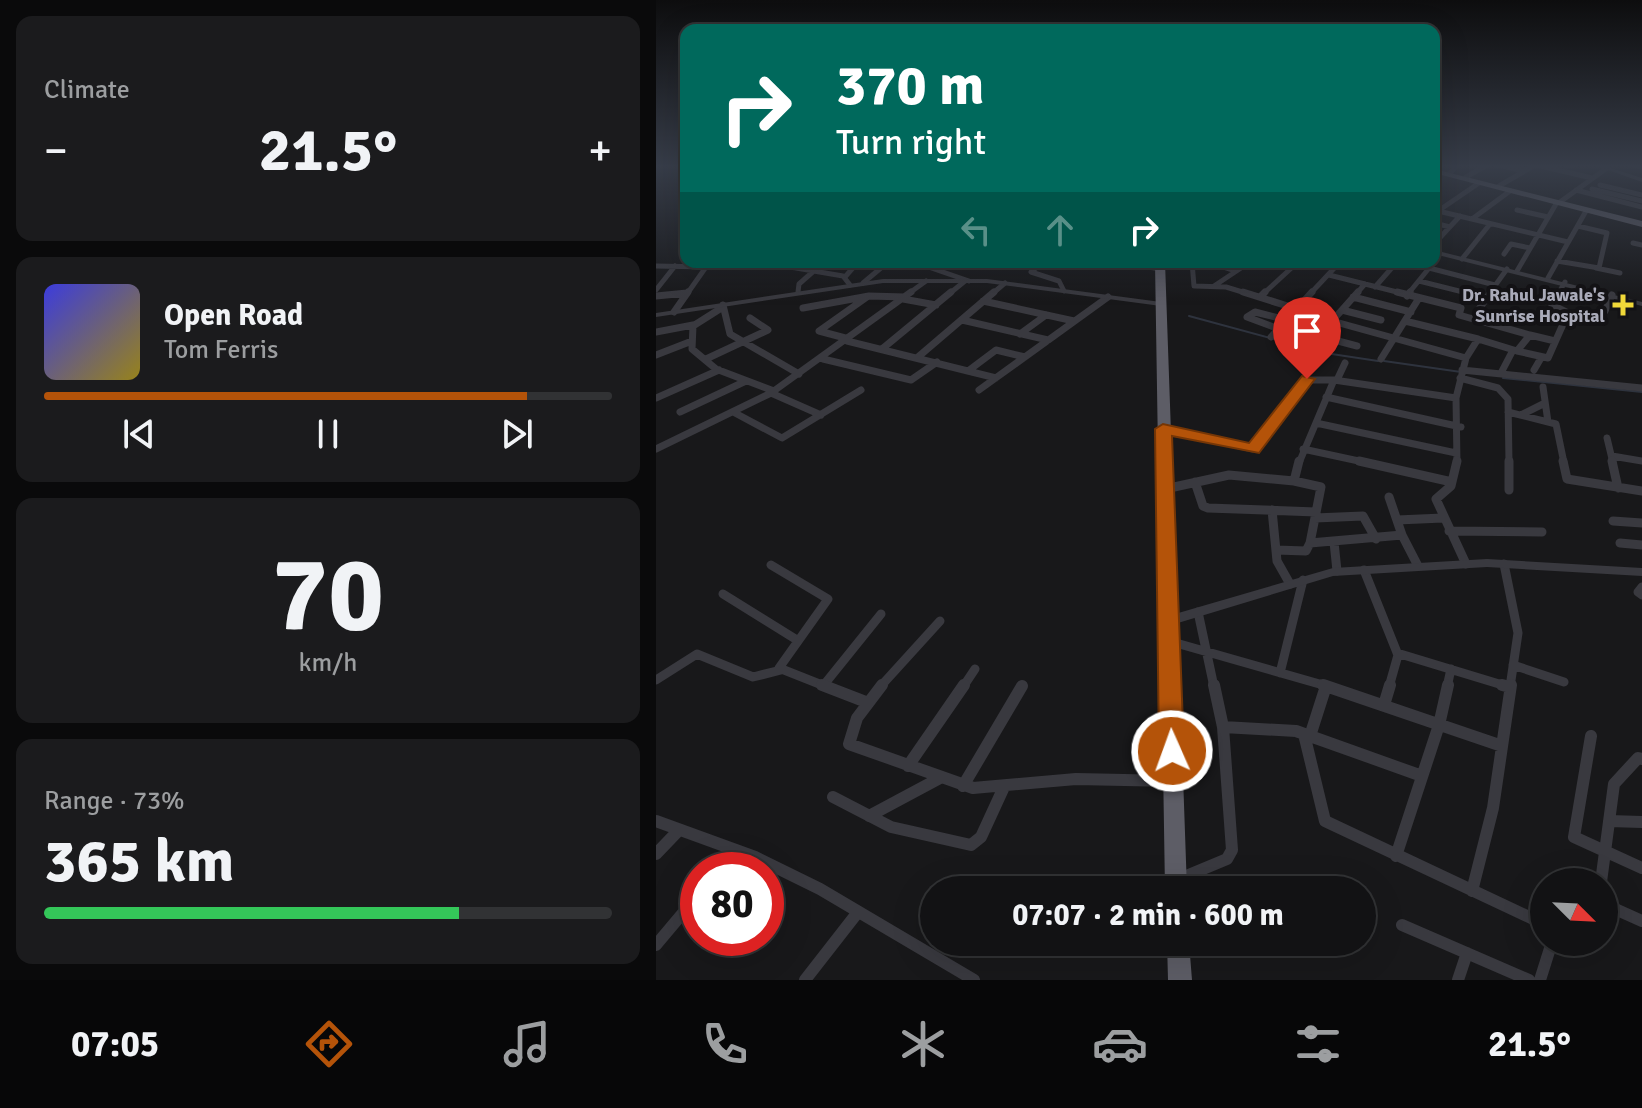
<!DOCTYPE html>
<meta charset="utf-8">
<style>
body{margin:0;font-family:Signika,sans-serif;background:#1b1b1d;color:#f1f3f6;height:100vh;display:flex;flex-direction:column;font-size:30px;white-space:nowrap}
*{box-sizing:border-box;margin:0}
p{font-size:26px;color:#9c9ea0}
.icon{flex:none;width:44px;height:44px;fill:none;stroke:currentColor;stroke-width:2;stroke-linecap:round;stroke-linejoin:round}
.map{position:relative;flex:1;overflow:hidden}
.panel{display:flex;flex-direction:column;gap:16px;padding:16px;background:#0a0a0b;width:656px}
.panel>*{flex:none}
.hud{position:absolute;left:24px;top:24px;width:760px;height:244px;border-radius:16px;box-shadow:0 8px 32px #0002,0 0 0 2px #313234;background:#00695c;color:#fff;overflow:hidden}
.needle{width:52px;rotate:114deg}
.tools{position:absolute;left:874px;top:868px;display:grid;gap:16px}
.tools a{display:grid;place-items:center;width:88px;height:88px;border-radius:50%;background:#121214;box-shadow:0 8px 32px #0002,0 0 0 2px #313234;font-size:40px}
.speed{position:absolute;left:24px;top:852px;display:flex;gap:16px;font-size:40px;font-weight:700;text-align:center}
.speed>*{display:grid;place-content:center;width:104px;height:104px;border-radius:50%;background:#121214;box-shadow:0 8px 32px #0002,0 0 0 2px #313234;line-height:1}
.speed .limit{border:12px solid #d22;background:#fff;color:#111}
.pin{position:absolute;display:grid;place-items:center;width:68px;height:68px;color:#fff;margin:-82px -34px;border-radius:50% 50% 50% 0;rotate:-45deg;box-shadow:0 0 8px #0007}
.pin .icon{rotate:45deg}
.me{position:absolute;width:88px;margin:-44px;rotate:358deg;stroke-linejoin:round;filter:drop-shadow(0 0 6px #0008)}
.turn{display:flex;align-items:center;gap:28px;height:168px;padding:0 24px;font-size:36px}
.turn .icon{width:104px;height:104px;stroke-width:2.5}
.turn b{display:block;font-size:56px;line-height:68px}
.lanes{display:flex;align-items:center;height:76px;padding:0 24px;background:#0003;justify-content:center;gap:40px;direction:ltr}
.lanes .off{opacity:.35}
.big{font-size:60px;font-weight:800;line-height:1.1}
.panel .card{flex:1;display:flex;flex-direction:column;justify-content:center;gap:12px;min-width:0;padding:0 28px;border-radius:16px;background:#1b1b1d}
.panel .dial{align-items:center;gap:0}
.dial b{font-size:104px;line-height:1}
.song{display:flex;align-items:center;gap:24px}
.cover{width:96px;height:96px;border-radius:12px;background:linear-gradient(135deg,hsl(240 70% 55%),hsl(50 70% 35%))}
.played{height:8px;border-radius:4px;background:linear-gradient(90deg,#b45309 85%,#313234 85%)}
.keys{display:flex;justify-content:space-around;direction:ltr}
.heat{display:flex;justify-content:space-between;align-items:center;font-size:44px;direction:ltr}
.charge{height:12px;border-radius:6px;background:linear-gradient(90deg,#34c759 73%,#313234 0)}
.trip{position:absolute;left:264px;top:876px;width:456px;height:80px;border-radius:40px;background:#121214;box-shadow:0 8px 32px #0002,0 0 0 2px #313234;font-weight:800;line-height:80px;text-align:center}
.dock{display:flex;height:128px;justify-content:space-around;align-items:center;background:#070708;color:#9c9ea0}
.dock .icon{width:56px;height:56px}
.dock .selected{color:#b45309}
.dock b{font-size:36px;color:#f1f3f6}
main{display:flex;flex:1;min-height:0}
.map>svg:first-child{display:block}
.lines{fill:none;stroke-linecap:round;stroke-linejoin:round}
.stream{stroke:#2e333e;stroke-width:2}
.minor-far3{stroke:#39393f;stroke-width:5}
.minor-far2{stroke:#39393f;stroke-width:7}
.minor-far1{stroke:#39393f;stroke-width:9}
.minor{stroke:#39393f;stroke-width:12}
.tertiary{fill:#39393f;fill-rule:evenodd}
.primary{fill:#55555e;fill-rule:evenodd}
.trunk{fill:#5d5d66;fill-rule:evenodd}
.route{fill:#b45309;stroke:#753606;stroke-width:2}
.poi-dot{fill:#f0d839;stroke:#131215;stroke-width:3}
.labels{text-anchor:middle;stroke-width:8;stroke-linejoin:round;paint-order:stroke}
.far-poi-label{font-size:18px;font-weight:bold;fill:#aaabb9;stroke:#131215;text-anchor:end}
</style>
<main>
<section class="panel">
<div class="card"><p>Climate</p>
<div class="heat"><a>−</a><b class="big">21.5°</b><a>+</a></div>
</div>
<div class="card">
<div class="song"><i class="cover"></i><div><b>Open Road</b><p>Tom Ferris</p></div></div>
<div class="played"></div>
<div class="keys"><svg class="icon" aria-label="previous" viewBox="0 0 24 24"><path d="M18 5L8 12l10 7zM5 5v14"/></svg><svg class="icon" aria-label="pause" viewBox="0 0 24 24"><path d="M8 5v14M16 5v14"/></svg><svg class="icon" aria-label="next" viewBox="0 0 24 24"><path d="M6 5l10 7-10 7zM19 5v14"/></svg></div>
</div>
<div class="card dial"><b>70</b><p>km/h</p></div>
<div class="card"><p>Range · 73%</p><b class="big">365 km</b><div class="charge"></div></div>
</section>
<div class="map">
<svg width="986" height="980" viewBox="0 0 986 980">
<rect width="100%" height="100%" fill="#18181a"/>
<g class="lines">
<path class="stream" d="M533,316L669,353L722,361
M728,361L805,372
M847,378L986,392"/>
<path class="minor-far3" d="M842,165L868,171
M880,165L936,178
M910,165H917
M977,165L986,167
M794,173L801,165
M810,177L831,165
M944,185L986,195
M843,186L879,165
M936,189L986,201
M920,190L986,207
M904,202L951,168
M778,210L912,242
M861,210L892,217
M782,211L823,183
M816,219L854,191
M778,223L794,227
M977,243L986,245
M778,244L804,216
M848,254L855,244L874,248
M806,259L834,224
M901,261L943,268L951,233L922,226
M104,262L187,276L194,285
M258,262L313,281
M387,262L375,272L403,281L408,291
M464,262L504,269
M536,262L538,286L570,287L593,294
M552,262L580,271
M0,266L50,267L31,294
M773,268L839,285
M940,268L964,273
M861,271L900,204
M673,275L749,294
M189,277L202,262
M892,278L930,211
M763,281L815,294
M207,283L232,262
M558,286L594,262
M719,287L741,262
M0,290L19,266
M142,292L143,284L168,262
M19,294L31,293
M252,294L270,281
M293,294L309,281
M336,294L349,283
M607,294L642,262
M654,294L684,262
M700,294L709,284
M752,294L778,262
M833,294L851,269
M902,294L909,282"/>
<path class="minor-far2" d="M587,292L641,309
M807,292L830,298
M0,296L31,293
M751,296L754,292
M604,297L609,292
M697,297L755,312
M247,299L280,305
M327,301L418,321
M67,305L74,334L143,374
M67,307L37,326L36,349L60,369L118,391
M147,308L213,296L249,297
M823,309L835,292
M686,310L725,320
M949,311L956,295
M18,312L32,292
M306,320L392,340
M676,321L810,358
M749,321L822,339
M623,329L591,317L599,312L631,320
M0,332L37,325
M364,334L390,315
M874,335L899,341
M663,336L701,346
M615,337L656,292
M193,339L163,331L211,297
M191,341L340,378
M653,347L702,292
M226,349L295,292
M861,351L892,358L912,313L896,305L903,292
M0,355L36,341
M262,357L338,292
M50,359L112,330L94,318
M167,359L255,380L281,362
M725,359L763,298
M806,370L986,388
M878,370L885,358
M312,371L340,350L369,357
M845,373L857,350
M804,378L842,388L852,399L853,463
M681,380L689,363
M887,387L892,422
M323,390L452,297
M115,393L165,415
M670,397L805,427
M0,398L63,370
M800,398L801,463
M24,412L90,381
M852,412L900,424L908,463
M79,413L126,438L205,390
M865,415L889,403
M660,423L800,453
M507,429L597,449L649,380H678
M951,438L957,463
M0,449L115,393L255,292
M647,449L712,463
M956,456L986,461
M643,463L678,380L800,398L810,358L822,339L861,351L874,335L803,315L805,308L741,292"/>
<path class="minor-far1" d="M643,461L638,481L665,487L654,543L746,535L762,566
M703,461L796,482
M801,461L795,486L780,499L810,564
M853,461V490
M907,461L911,479L986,491
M956,461L962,488
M539,482L547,506L552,508L660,512
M509,489L573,475L638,481
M733,497L746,535
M616,510L621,561L634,584
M659,518L707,516L720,539
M741,520L787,518
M957,521L986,523
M793,531L886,532
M678,542L681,571
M964,543L986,545
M620,550L650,551L654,543
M848,564L862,633L854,687
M115,565L172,599L123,668L171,687
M708,570L742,655L733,687
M986,587L982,592L986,595
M67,594L141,640
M542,612L558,687
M513,641L674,687
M741,653L853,687
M857,665L908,682
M624,673L647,580
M0,680L41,654L97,677L125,670
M167,686L225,614
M224,687L284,621
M307,687L319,669
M791,687L795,669"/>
<path class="minor" d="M166,685L210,702
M226,685L201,718L193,744L317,788L420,779L517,781
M667,685L846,746
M846,685L854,687
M728,705L734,685
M567,727L640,731L766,776
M648,734L669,821L888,924
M654,736L670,686
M935,736L918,837L986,868
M252,766L308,685
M307,786L366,686
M177,797L235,827L315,845L325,837L348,787
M213,816L284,778
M0,821L99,857L164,889L318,980
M953,821L986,822
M0,854L23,830
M740,856L783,725L792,685
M62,870L79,850
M523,879L571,859L576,850L567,727L558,685
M945,882L958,784L982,758L986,759
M816,891L837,808L855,685
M948,904L986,921
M746,925L873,980
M0,945L42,895
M149,980L202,912
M802,980L811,953
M884,980L896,942"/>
<path class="tertiary" d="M938,165H945L986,178V182Z
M778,250L986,302V306L778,254Z
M227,279H331L505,302L509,304L505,306L331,283H227L0,317V313Z
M831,559L986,568V576L831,567L677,576L512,626L508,624L506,621L508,618L512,616L677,568Z"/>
<path class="primary" d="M778,169L986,221V227L778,173Z"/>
<path class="trunk" d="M499,262H509L531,890H509Z
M511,942H533L536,980H512Z"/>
</g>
<linearGradient id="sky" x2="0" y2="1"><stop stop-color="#0d0d0e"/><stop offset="0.55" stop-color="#373d49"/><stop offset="1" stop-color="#373d49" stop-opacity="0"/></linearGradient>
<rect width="986" height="302" fill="url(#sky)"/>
<path class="route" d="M646,376L659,379L603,453L516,436L528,751L524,759L516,762L507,759L503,751L499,429L507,424L593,443Z"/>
<path class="poi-dot" d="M963 293h8v8h8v8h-8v8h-8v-8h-8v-8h8z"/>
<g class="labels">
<g class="far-poi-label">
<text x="949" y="301">Dr. Rahul Jawale's<tspan x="949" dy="21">Sunrise Hospital</tspan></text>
</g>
</g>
</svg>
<div class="tools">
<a><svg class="needle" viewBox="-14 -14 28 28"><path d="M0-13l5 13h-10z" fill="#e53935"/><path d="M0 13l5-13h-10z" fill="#9c9ea0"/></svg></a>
</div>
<div class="speed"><div class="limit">80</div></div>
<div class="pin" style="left:651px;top:379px;background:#d93025"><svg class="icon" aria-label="arrive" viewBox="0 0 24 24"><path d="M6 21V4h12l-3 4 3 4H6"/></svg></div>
<svg class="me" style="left:516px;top:751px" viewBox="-20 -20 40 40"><circle r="17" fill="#b45309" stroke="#fff" stroke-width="3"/><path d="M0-11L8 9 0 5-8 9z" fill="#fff"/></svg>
<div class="trip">07:07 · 2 min · 600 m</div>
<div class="hud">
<div class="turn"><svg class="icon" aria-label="right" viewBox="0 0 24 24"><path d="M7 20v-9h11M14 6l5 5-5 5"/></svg><div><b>370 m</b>Turn right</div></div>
<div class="lanes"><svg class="icon off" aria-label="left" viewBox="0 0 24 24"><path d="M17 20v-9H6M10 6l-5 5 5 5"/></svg><svg class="icon off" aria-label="ahead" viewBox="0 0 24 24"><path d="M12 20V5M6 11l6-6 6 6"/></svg><svg class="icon" aria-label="right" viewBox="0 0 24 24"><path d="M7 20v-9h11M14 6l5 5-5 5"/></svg></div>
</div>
</div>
</main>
<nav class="dock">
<b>07:05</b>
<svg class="icon selected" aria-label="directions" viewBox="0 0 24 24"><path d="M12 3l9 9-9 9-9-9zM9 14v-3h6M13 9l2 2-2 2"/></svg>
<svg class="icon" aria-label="music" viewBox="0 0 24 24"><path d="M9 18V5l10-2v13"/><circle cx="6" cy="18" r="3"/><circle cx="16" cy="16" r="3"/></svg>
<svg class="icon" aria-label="phone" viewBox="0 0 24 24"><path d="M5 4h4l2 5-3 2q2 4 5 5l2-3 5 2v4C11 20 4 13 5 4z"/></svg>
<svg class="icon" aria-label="climate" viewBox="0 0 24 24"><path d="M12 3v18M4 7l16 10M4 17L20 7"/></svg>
<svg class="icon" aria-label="car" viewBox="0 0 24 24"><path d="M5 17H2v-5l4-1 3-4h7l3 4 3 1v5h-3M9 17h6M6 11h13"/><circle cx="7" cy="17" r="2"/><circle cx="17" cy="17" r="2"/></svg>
<svg class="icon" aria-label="filters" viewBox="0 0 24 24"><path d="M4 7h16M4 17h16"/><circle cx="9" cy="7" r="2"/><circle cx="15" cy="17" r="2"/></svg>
<b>21.5°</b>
</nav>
